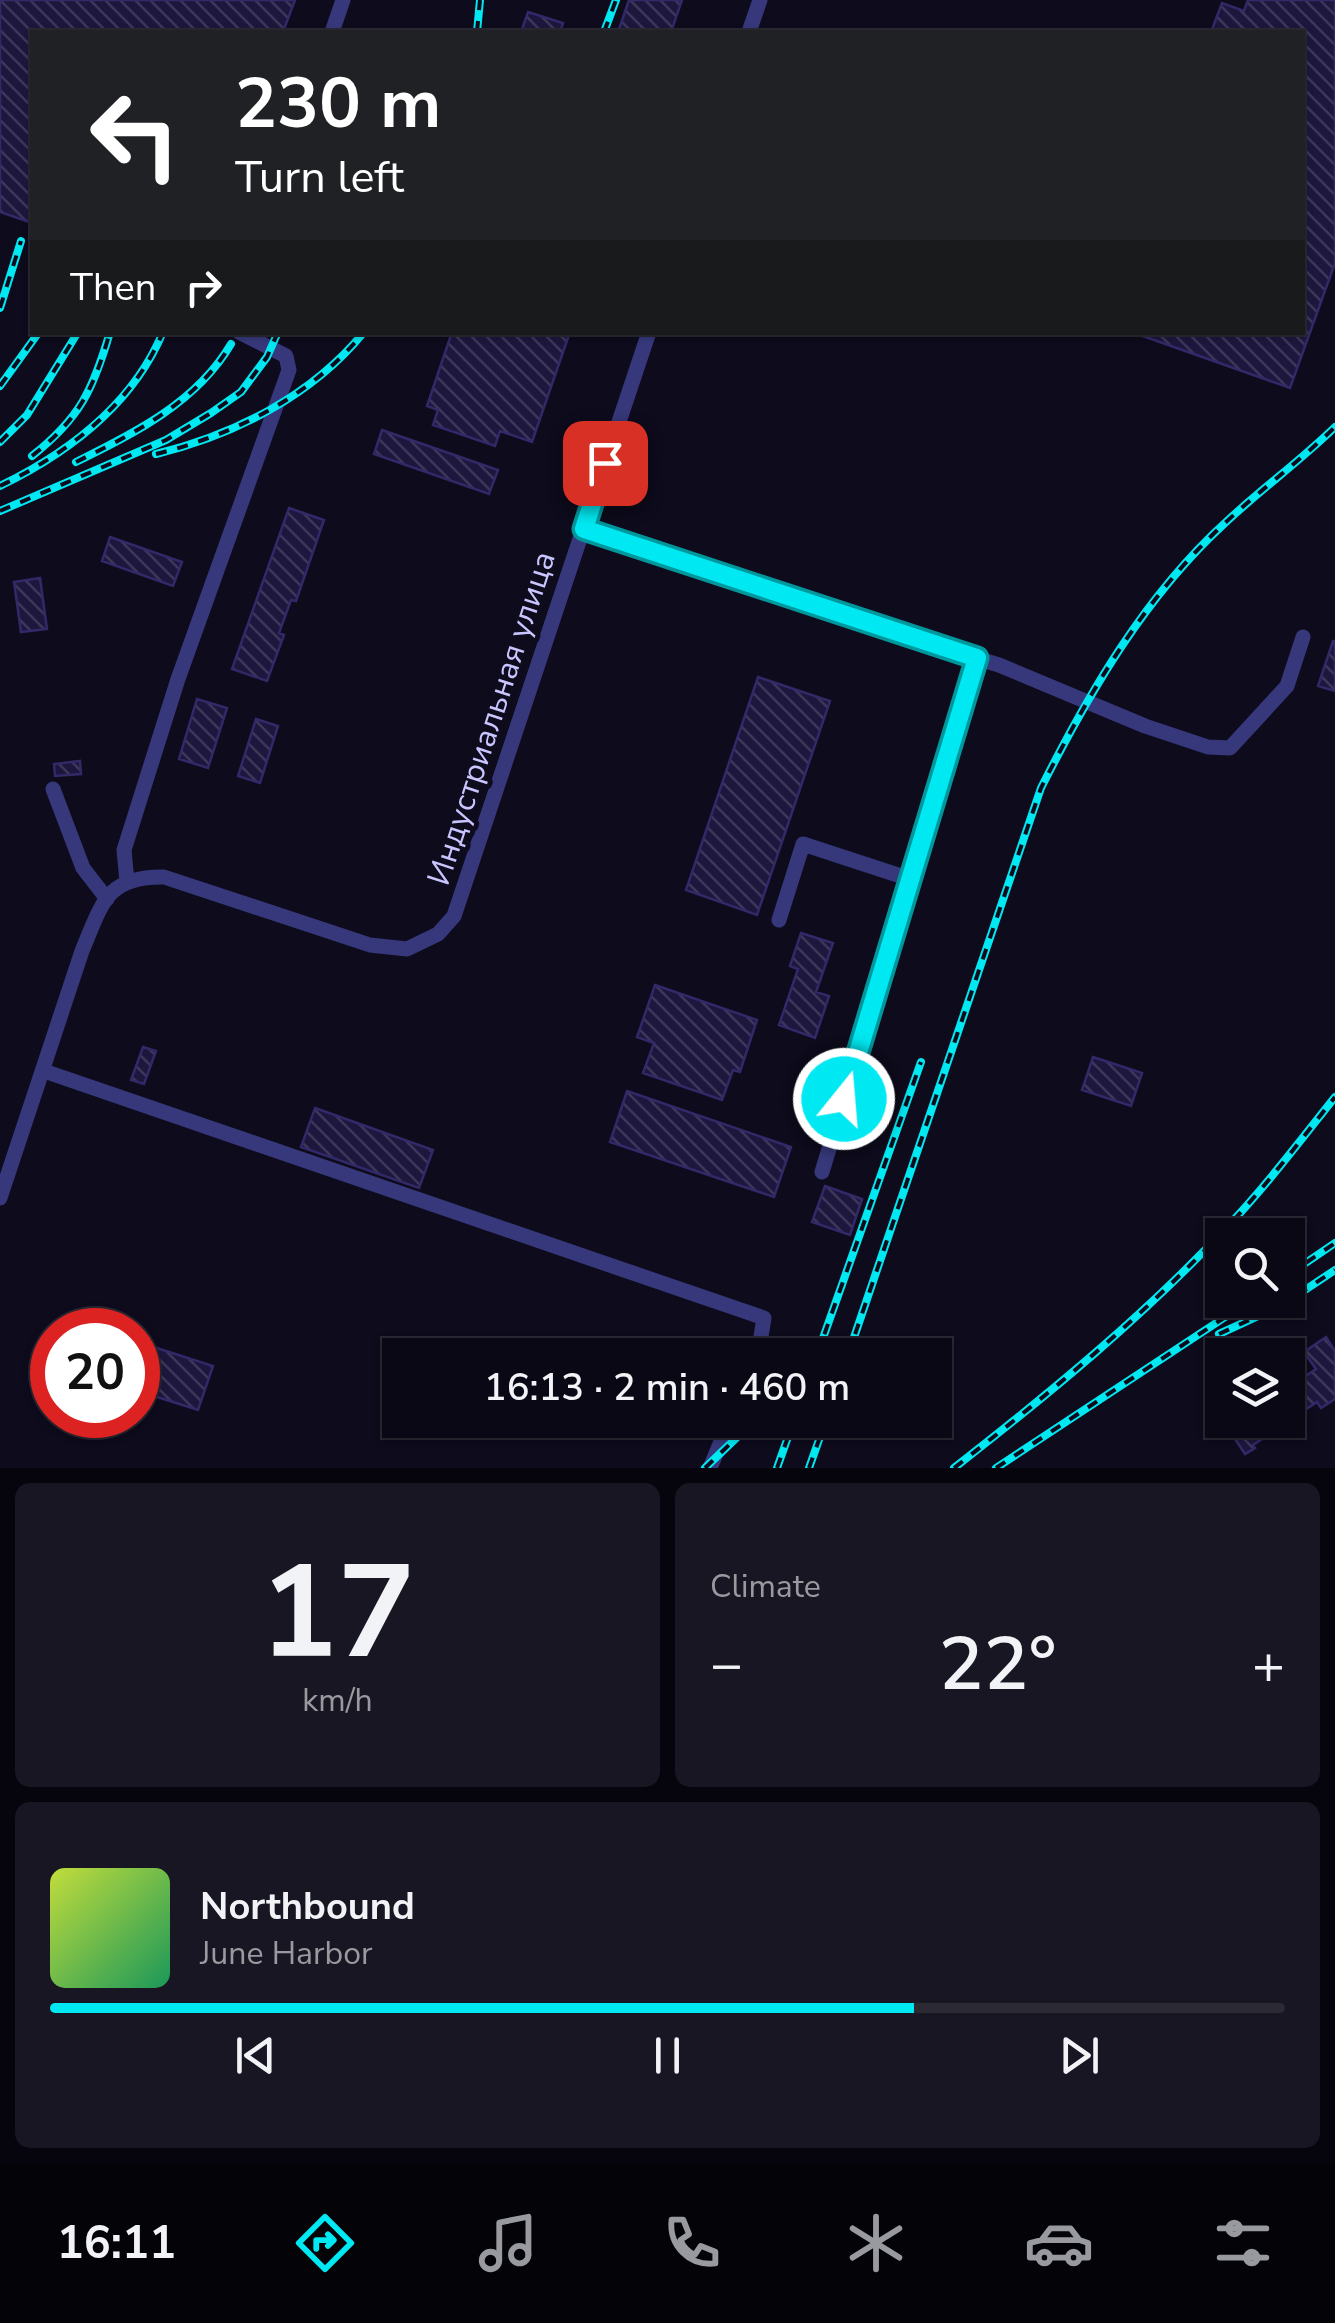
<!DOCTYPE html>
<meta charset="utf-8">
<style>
body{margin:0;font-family:"Nunito Sans",sans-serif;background:#181622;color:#f1f3f6;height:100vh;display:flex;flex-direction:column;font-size:38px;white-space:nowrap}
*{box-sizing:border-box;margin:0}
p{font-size:32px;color:#999aa0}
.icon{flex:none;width:55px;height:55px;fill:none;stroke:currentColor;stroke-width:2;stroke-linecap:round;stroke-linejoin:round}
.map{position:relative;height:1468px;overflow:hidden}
.panel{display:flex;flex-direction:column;gap:15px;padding:15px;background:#06040c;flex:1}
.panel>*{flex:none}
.top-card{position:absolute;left:30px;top:30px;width:1275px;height:305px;border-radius:0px;box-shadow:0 2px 8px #0004,0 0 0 2px #2a2934;background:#202124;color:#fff;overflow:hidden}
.fabs{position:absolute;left:1205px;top:1218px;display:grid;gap:20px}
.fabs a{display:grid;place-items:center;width:100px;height:100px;border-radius:0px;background:#0a0815;box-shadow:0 2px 8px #0004,0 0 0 2px #2a2934;font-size:50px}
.speed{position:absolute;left:30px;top:1308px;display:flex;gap:20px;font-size:50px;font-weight:700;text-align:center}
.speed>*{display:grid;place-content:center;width:130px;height:130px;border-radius:50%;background:#0a0815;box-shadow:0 2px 8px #0004,0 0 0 2px #2a2934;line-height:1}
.speed .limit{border:15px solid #d22;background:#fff;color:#111}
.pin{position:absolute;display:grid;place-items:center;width:85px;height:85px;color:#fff;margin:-42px;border-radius:20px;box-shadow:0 5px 15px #0006}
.me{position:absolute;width:110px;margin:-55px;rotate:17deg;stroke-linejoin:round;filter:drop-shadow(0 0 8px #0008)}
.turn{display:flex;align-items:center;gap:35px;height:210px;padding:0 40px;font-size:45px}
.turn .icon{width:130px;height:130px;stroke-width:2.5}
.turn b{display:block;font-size:70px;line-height:85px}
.then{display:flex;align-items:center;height:95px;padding:0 40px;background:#0003;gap:20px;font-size:38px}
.big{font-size:75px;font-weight:600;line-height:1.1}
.panel .widget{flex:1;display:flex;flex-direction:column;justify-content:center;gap:15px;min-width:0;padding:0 35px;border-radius:15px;background:#181622}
.panel .dial{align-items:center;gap:0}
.dial b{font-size:130px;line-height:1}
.song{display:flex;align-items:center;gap:30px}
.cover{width:120px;height:120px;border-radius:15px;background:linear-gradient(135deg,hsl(70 70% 55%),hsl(150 70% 35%))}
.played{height:10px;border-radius:5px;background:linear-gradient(90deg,#00e8f1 70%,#2a2934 70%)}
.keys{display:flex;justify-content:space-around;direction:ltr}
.heat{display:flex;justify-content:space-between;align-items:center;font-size:55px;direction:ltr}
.panel .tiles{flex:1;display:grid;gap:15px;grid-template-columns:1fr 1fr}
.widget:last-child{grid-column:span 2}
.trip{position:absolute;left:382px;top:1338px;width:570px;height:100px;border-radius:0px;background:#0a0815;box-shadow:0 2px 8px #0004,0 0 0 2px #2a2934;font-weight:600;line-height:100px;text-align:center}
.menu{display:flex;height:160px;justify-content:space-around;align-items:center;background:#040308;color:#999aa0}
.menu .icon{width:70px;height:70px}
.menu .on{color:#00e8f1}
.menu b{font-size:45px;color:#f1f3f6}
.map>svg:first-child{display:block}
.building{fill:url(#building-back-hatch);stroke:#322969;stroke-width:2.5}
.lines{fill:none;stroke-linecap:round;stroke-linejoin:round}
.minor{stroke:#36387b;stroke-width:15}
.rail-casing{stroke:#00e8f1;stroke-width:8}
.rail{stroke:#0d0b1c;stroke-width:4;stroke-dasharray:11;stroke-linecap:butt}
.route-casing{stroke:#00979d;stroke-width:25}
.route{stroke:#00e8f1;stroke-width:18}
.labels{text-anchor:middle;stroke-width:10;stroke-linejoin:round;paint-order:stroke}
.street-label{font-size:32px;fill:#c9c6ff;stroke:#0d0b1c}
</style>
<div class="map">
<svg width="1335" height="1468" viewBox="0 0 1335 1468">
<defs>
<pattern id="building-back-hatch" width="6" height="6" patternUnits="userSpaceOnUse" patternTransform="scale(2.5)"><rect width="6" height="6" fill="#1d173d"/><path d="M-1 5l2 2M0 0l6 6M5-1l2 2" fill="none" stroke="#3c375a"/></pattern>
</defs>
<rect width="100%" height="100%" fill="#0d0b1c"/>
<path class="building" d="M0,0H295L283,32H32V223L0,212Z
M629,0H682L671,32H618Z
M1248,0H1335V263L1290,388L1137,334L1302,332V32H1211L1222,3L1244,11Z
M528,12L563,23L560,32H521Z
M452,332H570L532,442L500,431L495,446L433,425L438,410L427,406Z
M382,430L498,470L489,494L374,454Z
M289,508L324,520L296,601L291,600L279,633L284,635L267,681L232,669Z
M110,537L182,562L173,586L102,561Z
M40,578L47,629L21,632L14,582Z
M1333,641H1335V691L1318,686Z
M758,677L830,701L757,915L686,890Z
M197,699L227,708L208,768L179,759Z
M256,719L278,726L260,783L238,776Z
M80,761L81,774L55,776L54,764Z
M801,933L833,943L816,992L829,996L815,1038L779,1025L798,969L790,966Z
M655,985L757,1020L740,1072L733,1070L722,1100L643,1073L654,1043L637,1037Z
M143,1047L156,1051L144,1084L131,1080Z
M1093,1057L1142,1073L1131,1106L1082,1090Z
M627,1091L791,1147L774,1197L610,1142Z
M315,1108L433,1150L419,1188L301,1147Z
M825,1186L862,1199L850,1235L812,1222Z
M1326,1337L1335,1351V1399L1321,1408L1317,1402L1253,1445L1255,1448L1245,1454L1228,1428L1239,1420H1288V1388L1316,1369L1304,1352Z
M138,1342L213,1366L198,1410L138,1391Z"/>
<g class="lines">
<path class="minor" d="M332,32L343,0
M749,32L760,0
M583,529L889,632L999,665L1145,726L1208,747L1230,748L1287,686L1303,637
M53,789L83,868L107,899
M127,882L124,850L178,679L289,370L286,356L239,332
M779,920L803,844L910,879
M44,1071L764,1318L758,1355
M822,1172L977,658
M0,1198L82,951C102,904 106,876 164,877L370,945L407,949L438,934L454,916L649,332
M710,1468L730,1420"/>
<g class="rail-casing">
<path id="rail" d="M477,32L480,0
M604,32L616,0
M0,308L21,241
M0,386L39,332
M0,442L27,415L78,332
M156,454C234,435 312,396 364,332
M32,456C80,418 93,390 110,332
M76,462C135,433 197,402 231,344
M0,486C68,453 133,404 163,332
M0,511L166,440L211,413L241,392L267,357L278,332
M1288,1275L1335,1243
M1219,1334L1284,1304L1335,1270
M817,1355L921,1062
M848,1355L1041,788C1089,693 1145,596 1225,523C1260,490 1300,461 1335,427
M705,1468L755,1420
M777,1468L794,1420
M809,1468L826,1420
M954,1468C1050,1393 1144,1316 1228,1226C1266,1186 1300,1141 1335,1097
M996,1468L1251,1300"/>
</g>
<use href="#rail" class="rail"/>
</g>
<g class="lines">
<g class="route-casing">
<path id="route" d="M605,463L584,529L977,658L844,1099"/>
</g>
<use href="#route" class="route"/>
</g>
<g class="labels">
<g class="street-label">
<text transform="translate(491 718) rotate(-72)" y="11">Индустриальная улица</text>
</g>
</g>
</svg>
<div class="fabs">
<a><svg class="icon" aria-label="search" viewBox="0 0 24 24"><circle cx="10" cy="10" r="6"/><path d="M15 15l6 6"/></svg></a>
<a><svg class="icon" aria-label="layers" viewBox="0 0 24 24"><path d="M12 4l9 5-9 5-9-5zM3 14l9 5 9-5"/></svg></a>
</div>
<div class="speed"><div class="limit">20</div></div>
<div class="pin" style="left:605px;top:463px;background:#d93025"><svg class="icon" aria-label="arrive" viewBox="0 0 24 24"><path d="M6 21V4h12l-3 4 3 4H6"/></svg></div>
<svg class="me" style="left:844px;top:1099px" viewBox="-20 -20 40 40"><circle r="17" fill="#00e8f1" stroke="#fff" stroke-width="3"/><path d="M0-11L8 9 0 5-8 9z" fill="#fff"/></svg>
<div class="trip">16:13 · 2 min · 460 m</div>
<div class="top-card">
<div class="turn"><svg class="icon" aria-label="left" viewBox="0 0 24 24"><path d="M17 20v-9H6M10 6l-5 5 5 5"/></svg><div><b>230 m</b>Turn left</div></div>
<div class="then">Then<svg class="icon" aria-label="right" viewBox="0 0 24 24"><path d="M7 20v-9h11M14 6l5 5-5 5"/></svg></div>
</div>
</div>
<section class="panel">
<div class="tiles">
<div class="widget dial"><b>17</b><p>km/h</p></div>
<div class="widget"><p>Climate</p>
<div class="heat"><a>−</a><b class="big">22°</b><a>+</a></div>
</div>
<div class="widget">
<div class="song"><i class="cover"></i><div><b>Northbound</b><p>June Harbor</p></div></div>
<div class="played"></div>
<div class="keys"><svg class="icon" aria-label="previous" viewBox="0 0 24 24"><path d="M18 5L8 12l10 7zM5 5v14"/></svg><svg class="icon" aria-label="pause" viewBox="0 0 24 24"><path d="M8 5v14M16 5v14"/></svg><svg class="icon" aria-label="next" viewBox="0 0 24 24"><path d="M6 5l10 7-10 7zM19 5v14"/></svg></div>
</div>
</div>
</section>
<nav class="menu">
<b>16:11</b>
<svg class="icon on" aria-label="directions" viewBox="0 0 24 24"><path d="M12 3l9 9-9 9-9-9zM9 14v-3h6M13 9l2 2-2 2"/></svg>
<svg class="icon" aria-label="music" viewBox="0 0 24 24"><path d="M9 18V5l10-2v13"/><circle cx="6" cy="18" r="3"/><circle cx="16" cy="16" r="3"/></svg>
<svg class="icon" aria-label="phone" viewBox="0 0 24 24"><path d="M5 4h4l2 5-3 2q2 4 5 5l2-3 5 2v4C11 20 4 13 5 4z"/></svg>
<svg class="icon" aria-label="climate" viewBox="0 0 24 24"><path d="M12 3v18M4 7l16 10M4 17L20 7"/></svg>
<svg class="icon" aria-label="car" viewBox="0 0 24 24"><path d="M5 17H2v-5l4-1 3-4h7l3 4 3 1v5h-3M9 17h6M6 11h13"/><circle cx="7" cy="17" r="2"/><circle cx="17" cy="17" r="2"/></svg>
<svg class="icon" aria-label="filters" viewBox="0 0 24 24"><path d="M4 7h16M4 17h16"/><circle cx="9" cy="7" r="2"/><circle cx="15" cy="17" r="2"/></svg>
</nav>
